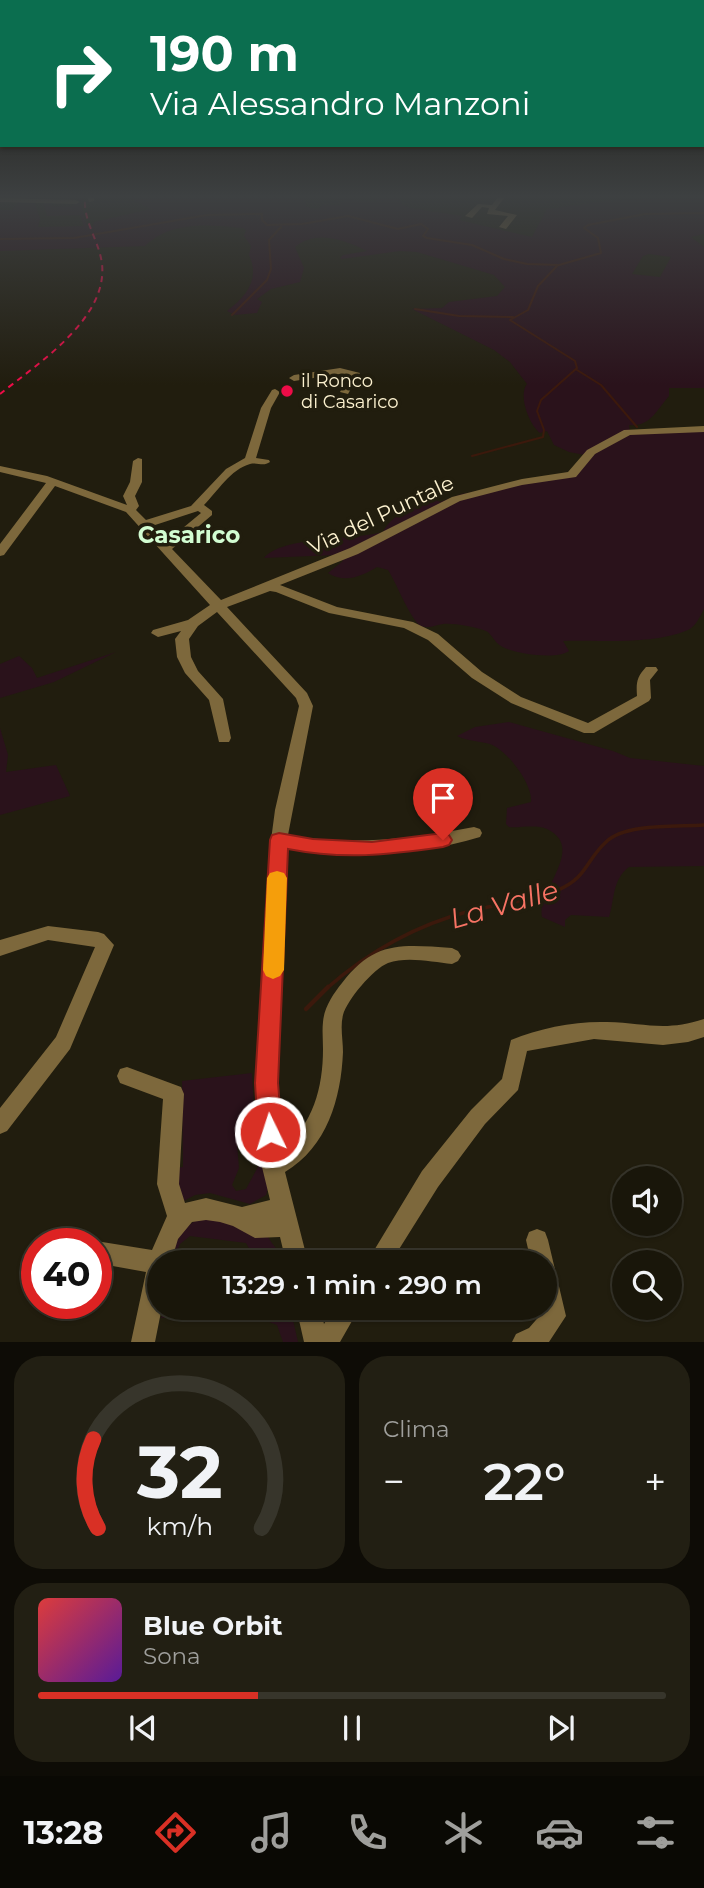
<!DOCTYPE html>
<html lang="it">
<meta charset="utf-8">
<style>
body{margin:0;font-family:Montserrat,sans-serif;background:#221f13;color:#f1f3f6;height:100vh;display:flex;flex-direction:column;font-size:26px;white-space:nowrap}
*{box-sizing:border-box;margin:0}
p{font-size:23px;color:#9f9f9c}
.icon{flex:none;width:38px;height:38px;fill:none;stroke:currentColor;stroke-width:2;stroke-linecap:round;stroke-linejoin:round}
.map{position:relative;height:1342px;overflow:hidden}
.details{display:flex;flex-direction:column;gap:14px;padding:14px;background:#0e0c06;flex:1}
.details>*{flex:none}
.banner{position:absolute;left:0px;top:0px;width:705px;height:147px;box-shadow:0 2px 5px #0004,0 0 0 2px #37352b;background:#0b6e4f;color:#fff;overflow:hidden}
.fabs{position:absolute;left:612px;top:1166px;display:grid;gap:14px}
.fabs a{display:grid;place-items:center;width:70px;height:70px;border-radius:50%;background:#19160a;box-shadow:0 2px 5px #0004,0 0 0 2px #37352b;font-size:35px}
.speed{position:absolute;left:21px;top:1228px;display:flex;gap:14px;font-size:35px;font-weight:700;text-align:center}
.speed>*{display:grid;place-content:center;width:91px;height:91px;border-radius:50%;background:#19160a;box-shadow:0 2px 5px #0004,0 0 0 2px #37352b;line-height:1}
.speed .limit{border:10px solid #d22;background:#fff;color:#111}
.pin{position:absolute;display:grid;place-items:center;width:60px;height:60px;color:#fff;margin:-72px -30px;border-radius:50% 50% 50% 0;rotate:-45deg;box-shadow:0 0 7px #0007}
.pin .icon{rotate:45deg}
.me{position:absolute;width:77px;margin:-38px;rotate:356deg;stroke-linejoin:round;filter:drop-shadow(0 0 5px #0008)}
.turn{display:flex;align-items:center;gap:24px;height:147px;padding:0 35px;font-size:32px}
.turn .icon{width:91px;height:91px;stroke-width:2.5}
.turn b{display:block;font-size:49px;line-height:60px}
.big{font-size:52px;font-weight:600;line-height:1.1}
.details .card{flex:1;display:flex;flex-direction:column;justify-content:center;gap:10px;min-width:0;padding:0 24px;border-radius:28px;background:#221f13}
.details .dial{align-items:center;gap:0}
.dial svg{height:182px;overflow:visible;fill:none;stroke:#37352b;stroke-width:7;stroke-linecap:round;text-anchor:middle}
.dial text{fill:#f1f3f6;stroke:none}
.song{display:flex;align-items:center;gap:21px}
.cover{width:84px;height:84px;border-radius:10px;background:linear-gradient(135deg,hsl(0 70% 55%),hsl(270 70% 35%))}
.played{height:7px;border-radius:4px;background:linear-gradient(90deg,#d93025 35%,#37352b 35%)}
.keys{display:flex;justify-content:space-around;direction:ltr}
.heat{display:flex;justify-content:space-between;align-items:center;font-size:38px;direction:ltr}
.details .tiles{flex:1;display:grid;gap:14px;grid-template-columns:1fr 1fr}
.card:last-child{grid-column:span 2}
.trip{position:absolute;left:147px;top:1250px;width:410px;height:70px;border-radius:35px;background:#19160a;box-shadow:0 2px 5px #0004,0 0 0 2px #37352b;font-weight:600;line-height:70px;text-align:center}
.dock{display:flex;height:112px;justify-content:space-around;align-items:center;background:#0a0904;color:#9f9f9c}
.dock .icon{width:49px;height:49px}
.dock .active{color:#d93025}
.dock b{font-size:32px;color:#f1f3f6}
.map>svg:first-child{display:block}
.green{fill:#2a121b;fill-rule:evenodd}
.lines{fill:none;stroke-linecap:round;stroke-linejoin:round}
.stream-far2{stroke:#3c190c;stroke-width:2}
.stream-far1{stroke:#3c190c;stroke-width:3.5}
.stream{stroke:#3c190c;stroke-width:4.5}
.minor{fill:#7d683c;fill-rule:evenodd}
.rail{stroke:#ed0c47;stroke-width:2;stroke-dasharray:6 5;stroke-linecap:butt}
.route{fill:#d93025;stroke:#8d1f18;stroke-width:2}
.slow{fill:#f59e0b}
.poi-dot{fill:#ed0c47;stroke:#211d0e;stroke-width:2.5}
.labels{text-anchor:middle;stroke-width:7;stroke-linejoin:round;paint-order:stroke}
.far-poi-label{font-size:18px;fill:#fdf2d0;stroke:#211d0e;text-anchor:start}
.street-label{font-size:21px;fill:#fdf2d0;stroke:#211d0e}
.neighbourhood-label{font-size:23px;font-weight:bold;fill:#d2fdd2;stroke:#211d0e}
.near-water-label{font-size:28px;font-style:italic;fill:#f77364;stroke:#211d0e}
</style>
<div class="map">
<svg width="704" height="1342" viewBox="0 0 704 1342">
<rect width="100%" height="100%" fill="#211d0e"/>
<path class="green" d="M80,197H83L81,203L87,226H93L94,222L151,209L128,197H303L307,207L318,209L323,204L340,205L343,200L319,197L378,202L373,199L397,197L403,205L410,208L462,216L459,220L532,237L547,209L614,200L704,197V234L691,237L704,247V388H669V396C656,411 650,427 629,425L630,433L704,431V609C700,617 695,627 688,630C654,645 599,640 563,641L569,651C557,660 513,654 501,646C494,642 492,634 486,631C475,627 454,623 443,624C435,625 430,629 421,626C411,621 396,582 388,570L377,567C362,576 345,584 328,573L343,561L335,555L264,558C282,536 354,540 383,532C390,516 416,504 432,498L440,502L461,494L563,477L590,456L569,452L554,445L547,431L540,433C529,425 518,395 527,384L510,362L494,350L412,309L442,308L449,302L497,296L505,287L494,275L417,252L400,251L342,259L340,258L343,255L367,251C345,240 316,229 295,247L304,268L300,282L271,289L257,299L262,302L257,313L235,315L227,311C247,296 260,279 249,255L251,246L244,236L246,230L243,228C210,225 172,220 145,246L0,251V210H12L18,202L35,203L40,219L38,227L84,226L80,215L47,216L43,202H54L50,206L71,207L77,203ZM649,254L671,257L660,277L632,274L643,256Z
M116,652L54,682L0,698V664L19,656L32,668L37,678Z
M509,722L613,751L630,758L704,766V866L629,867C612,880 615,898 609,917L571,915L565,920V927L542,917C536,891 587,848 547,829C536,824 520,828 509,827L506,824L507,808L531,802C533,784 507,750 490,744C479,741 467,741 457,736L475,727Z
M0,728L8,755L6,772L56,765L70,796L0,815Z
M252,1073L256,1140L237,1143L239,1168L232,1185L236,1191L246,1189L260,1163H264L268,1188L266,1195L250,1204L210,1193L195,1195L178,1204L173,1168L183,1167L182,1081Z
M204,1217L267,1233C268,1242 280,1249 283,1262H263L264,1256L253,1255L246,1243L190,1236L180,1244L175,1256L172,1257C176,1237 184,1224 204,1217Z
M164,1307H204L244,1313L243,1315L161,1318Z
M290,1307L298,1342H283L277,1325L248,1314L249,1308H244Z"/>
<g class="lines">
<path class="stream-far2" d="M0,239L74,238L207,215L262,214V220L267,225L302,224L348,216L398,229L421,224L428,229L423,236L427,238L472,245L504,259L527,264L559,265L601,253L598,238L584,228L588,225L645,214L704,213
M415,309L459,316L513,317
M232,315L267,280L271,269L269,240L281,227
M577,370L601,385L637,427
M472,456L543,437L544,430L537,411L541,400L577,368L575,361L510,320L528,310L538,286L557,266"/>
<path class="stream-far1" d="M326,989C368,952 416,925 470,911C499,904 530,901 558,890C587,878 586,860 606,842C625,823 678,827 704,825"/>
<path class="stream" d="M306,1009L328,987"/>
<path class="minor" d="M87,197H94V201L89,202Z
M498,197H505L495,210L517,215L506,229L499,227L508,216L487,214L489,208L482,207L472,218L465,216L478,204L492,205Z
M0,198L76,200L80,202L76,204L0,202Z
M340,368L360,373L348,394L340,392L349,375L340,374L294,381L289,378L294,375Z
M275,389L280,392L271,408L256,458L269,460L270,462C263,467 258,462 250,464C231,469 217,492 204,505L212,511V515L172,549L221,600L350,548L452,497L522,479L568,472L587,450L624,430L704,426V432L630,435L595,454L576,477L522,485L460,501L358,554L280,585L337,607L413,622L438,634L482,672L521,697L588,723L637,696C636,682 637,677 646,667H656L658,670L650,680L651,698L649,701L594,733H584L511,703L472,678L428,640L404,628L329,613L276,592L270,591L227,607L307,693L313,706L288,835C351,846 412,839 474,827L480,829L482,833L480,837C419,856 350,858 287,848L277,1083L282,1150C313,1124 323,1088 323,1049C323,1040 322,1031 323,1022C324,1008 333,994 342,983C375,940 402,945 452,948L458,951L461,956L458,961L452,964C433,962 407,956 388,963C373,969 347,1000 343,1015C340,1027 343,1040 343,1052C341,1099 327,1147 285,1172L308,1262H286L280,1237L255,1238L233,1226L220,1222L206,1220L192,1222L178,1239L171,1262H159V1307H162L155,1342H131L146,1272L96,1263V1244H88L96,1241L152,1250L167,1216L157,1184L163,1099L120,1083L117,1076L120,1069L127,1067L181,1087L184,1094L179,1184L185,1203L206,1198L242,1207L270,1200L262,1167L257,1083L271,840L275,810L299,706L296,698L217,612L198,626L189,639L191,657L198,671L223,699L231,738L229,742H219L209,700L185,673L177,657L175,639L181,631L158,637L151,633L153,630L188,620L210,605L126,512L55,486L4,555L0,556V544L46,483L0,472V466L47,476L127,505L123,496L130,482L133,461L138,458L142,459V482L135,496L139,506L136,510L146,520L191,506L226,469L245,458L261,408L272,390ZM198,511L201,513L166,542L152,526Z
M48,926L98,932L104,934L114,945L70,1049L7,1131L0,1134V1108L56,1037L95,947L48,940L0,956V940Z
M704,1019V1037L688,1042L663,1045L594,1039L527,1051L518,1090L485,1124L438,1187L391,1262H367L422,1171L471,1110L502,1079L511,1040C540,1028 575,1021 607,1022C645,1023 665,1032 704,1019Z
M537,1229L545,1232L548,1240L566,1316L549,1342H512L516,1334L529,1328L542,1313L540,1307H544V1262H531L526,1240L529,1232Z
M296,1307H320L324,1324L334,1307H360L340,1342H304Z"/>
<path class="rail" d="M0,394C37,364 108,319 102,264C99,240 83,222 85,197"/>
</g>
<linearGradient id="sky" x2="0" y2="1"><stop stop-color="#121008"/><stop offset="0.51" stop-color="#3d4041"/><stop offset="1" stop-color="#3d4041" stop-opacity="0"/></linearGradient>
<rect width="704" height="385" fill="url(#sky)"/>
<path class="route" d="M279,833L313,839L372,842L443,833L449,835L452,840L449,845L443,847C387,855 344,860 288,849L278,1083L282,1132L279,1140L270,1143L262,1140L258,1132L255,1083L270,840L272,835Z"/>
<path class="slow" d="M277,871L284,873L287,878L284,970L280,976L273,979L266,976L263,970L267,878L270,873Z"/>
<circle class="poi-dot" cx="287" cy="391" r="7"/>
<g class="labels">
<g class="far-poi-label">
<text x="301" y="387">il Ronco<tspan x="301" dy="21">di Casarico</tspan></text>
</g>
<g class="street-label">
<text transform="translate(381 515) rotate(-25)" y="7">Via del Puntale</text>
</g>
<g class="neighbourhood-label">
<text x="189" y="543">Casarico</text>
</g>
<g class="near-water-label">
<text transform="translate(504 904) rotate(-16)" y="10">La Valle</text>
</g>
</g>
</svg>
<div class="fabs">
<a><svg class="icon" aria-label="sound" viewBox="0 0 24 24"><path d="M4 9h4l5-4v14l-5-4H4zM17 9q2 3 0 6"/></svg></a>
<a><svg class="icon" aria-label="search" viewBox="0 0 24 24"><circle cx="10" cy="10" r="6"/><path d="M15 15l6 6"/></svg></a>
</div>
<div class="speed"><div class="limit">40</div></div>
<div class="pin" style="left:443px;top:840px;background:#d93025"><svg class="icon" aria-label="arrive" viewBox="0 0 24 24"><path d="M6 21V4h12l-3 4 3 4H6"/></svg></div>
<svg class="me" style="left:270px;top:1132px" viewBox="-20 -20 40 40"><circle r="17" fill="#d93025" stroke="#fff" stroke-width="3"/><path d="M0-11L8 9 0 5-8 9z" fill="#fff"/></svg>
<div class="trip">13:29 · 1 min · 290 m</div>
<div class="banner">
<div class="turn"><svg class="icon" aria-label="right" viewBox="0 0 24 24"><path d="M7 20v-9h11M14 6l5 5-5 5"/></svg><div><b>190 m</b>Via Alessandro Manzoni</div></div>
</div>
</div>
<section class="details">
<div class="tiles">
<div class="card dial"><svg viewBox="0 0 100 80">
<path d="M14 69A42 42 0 1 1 86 69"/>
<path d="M14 69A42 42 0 0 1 12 30" stroke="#d93025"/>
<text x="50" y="56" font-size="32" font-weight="700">32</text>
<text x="50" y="72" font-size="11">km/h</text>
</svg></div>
<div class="card"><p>Clima</p>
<div class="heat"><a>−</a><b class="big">22°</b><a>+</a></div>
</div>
<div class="card">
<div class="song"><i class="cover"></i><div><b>Blue Orbit</b><p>Sona</p></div></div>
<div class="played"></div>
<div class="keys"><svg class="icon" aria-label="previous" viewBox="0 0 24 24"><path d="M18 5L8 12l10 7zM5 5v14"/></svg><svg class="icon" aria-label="pause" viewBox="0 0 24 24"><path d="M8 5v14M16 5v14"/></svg><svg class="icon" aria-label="next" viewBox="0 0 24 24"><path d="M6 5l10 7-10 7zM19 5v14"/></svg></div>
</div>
</div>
</section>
<nav class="dock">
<b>13:28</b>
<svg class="icon active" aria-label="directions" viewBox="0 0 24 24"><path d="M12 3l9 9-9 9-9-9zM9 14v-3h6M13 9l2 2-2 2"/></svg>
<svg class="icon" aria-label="music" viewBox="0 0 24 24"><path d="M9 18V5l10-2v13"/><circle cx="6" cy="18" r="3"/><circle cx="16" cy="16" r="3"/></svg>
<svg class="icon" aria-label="phone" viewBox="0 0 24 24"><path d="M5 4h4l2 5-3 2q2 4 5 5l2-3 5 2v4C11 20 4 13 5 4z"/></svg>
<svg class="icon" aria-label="climate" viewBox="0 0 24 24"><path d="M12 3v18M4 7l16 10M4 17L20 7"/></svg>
<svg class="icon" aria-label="car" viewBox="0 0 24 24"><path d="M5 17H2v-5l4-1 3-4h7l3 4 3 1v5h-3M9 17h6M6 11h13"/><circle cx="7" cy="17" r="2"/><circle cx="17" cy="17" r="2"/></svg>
<svg class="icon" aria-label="filters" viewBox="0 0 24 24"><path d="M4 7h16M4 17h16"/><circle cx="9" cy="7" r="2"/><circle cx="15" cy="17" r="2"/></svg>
</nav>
